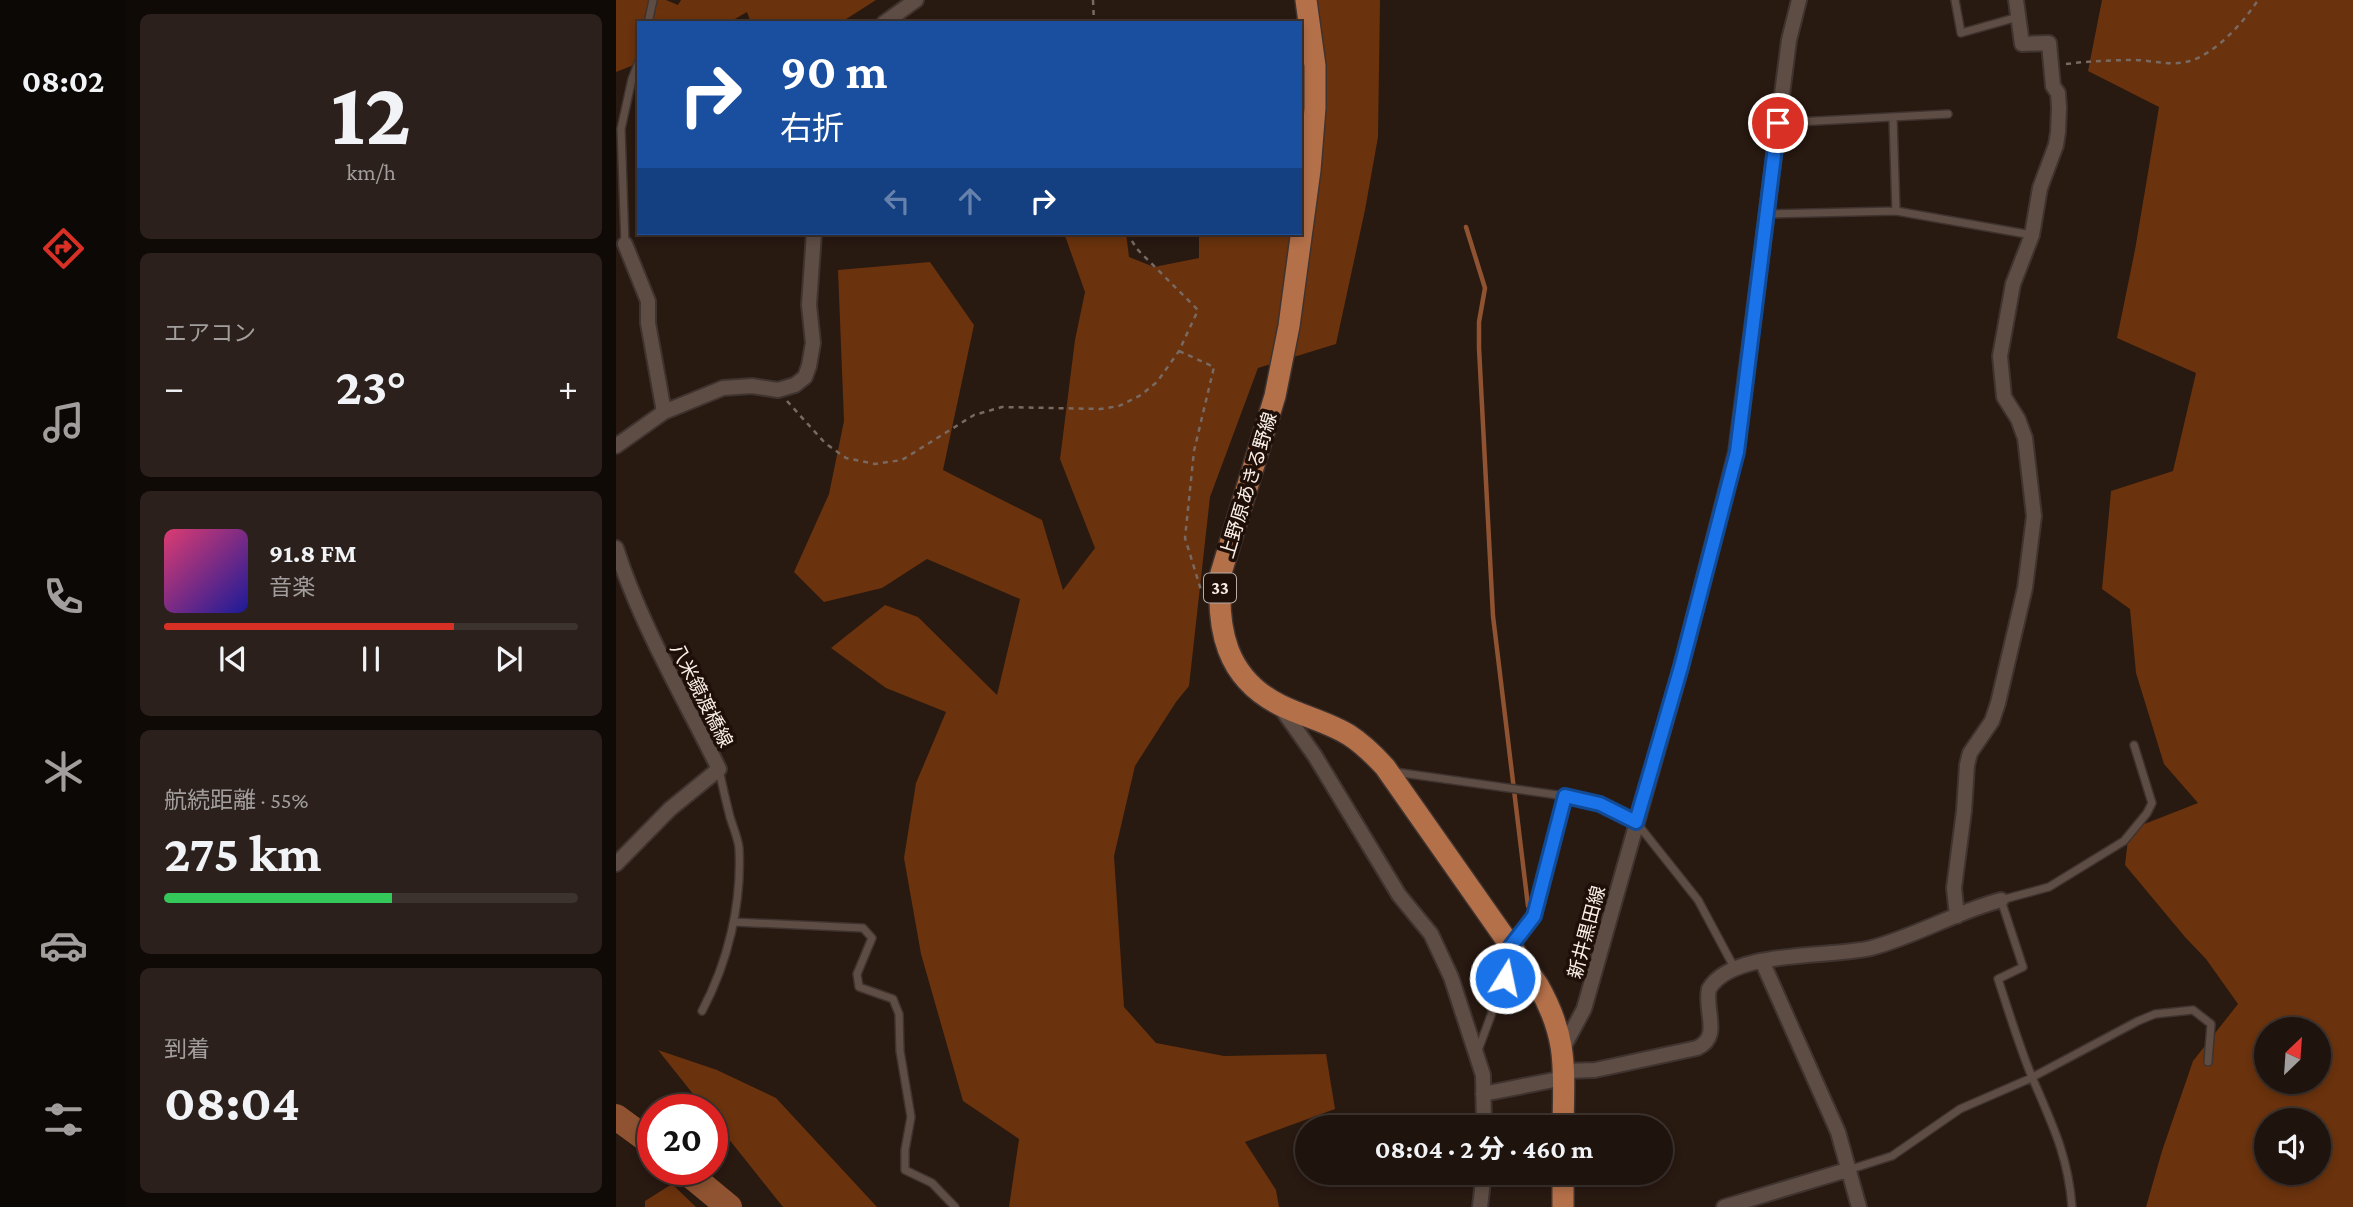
<!DOCTYPE html>
<html lang="ja">
<meta charset="utf-8">
<style>
body{margin:0;font-family:"Crimson Pro","Noto Sans JP",serif;background:#2b201b;color:#f1f3f6;height:100vh;display:flex;flex-direction:column;font-size:26px;white-space:nowrap}
*{box-sizing:border-box;margin:0}
p{font-size:23px;color:#a19e9d}
.icon{flex:none;width:38px;height:38px;fill:none;stroke:currentColor;stroke-width:2;stroke-linecap:round;stroke-linejoin:round}
.map{position:relative;flex:1;overflow:hidden}
.panel{display:flex;flex-direction:column;gap:14px;padding:14px;background:#100a07;width:490px}
.panel>*{flex:none}
.guide{position:absolute;left:21px;top:21px;width:665px;height:214px;border-radius:0px;box-shadow:0 4px 10px #0003,0 0 0 2px #3c322e;background:#1a4fa0;color:#fff;overflow:hidden}
.needle{width:46px;rotate:25deg}
.controls{position:absolute;left:1638px;top:1017px;display:grid;gap:14px}
.controls a{display:grid;place-items:center;width:77px;height:77px;border-radius:50%;background:#1e130d;box-shadow:0 4px 10px #0003,0 0 0 2px #3c322e;font-size:35px}
.speed{position:absolute;left:21px;top:1094px;display:flex;gap:14px;font-size:35px;font-weight:700;text-align:center}
.speed>*{display:grid;place-content:center;width:91px;height:91px;border-radius:50%;background:#1e130d;box-shadow:0 4px 10px #0003,0 0 0 2px #3c322e;line-height:1}
.speed .limit{border:10px solid #d22;background:#fff;color:#111}
.pin{position:absolute;display:grid;place-items:center;width:60px;height:60px;color:#fff;margin:-30px;border:4px solid #fff;border-radius:50%;box-shadow:0 2px 7px #0007}
.me{position:absolute;width:77px;margin:-38px;rotate:10deg;stroke-linejoin:round;filter:drop-shadow(0 0 5px #0008)}
.turn{display:flex;align-items:center;gap:24px;height:147px;padding:0 28px;font-size:32px}
.turn .icon{width:91px;height:91px;stroke-width:2.5}
.turn b{display:block;font-size:49px;line-height:60px}
.lanes{display:flex;align-items:center;height:66px;padding:0 28px;background:#0003;justify-content:center;gap:35px;direction:ltr}
.lanes .off{opacity:.35}
.big{font-size:52px;font-weight:700;line-height:1.1}
.panel .tile{flex:1;display:flex;flex-direction:column;justify-content:center;gap:10px;min-width:0;padding:0 24px;border-radius:10px;background:#2b201b}
.panel .dial{align-items:center;gap:0}
.dial b{font-size:91px;line-height:1}
.song{display:flex;align-items:center;gap:21px}
.cover{width:84px;height:84px;border-radius:10px;background:linear-gradient(135deg,hsl(340 70% 55%),hsl(240 70% 35%))}
.played{height:7px;border-radius:4px;background:linear-gradient(90deg,#d93025 70%,#3c322e 70%)}
.keys{display:flex;justify-content:space-around;direction:ltr}
.heat{display:flex;justify-content:space-between;align-items:center;font-size:38px;direction:ltr}
.charge{height:10px;border-radius:5px;background:linear-gradient(90deg,#34c759 55%,#3c322e 0)}
.trip{position:absolute;left:679px;top:1115px;width:378px;height:70px;border-radius:35px;background:#1e130d;box-shadow:0 4px 10px #0003,0 0 0 2px #3c322e;font-weight:700;line-height:70px;text-align:center}
main{display:flex;flex:1;min-height:0}
.tab-bar{display:flex;flex-direction:column;width:126px;justify-content:space-around;align-items:center;background:#0c0805;color:#a19e9d}
.tab-bar .icon{width:49px;height:49px}
.tab-bar .active{color:#d93025}
.tab-bar b{font-size:32px;color:#f1f3f6}
.map>svg:first-child{display:block}
.forest{fill:#6a320d;fill-rule:evenodd}
.lines{fill:none;stroke-linecap:round;stroke-linejoin:round}
.stream{stroke:#8f5331;stroke-width:4.5}
.river{stroke:#8f5331;stroke-width:26}
.lane-casing{stroke:#3f332f;stroke-width:10}
.street-casing{stroke:#3f332f;stroke-width:18}
.primary-casing{stroke:#3f332f;stroke-width:24}
.path{stroke:#786a63;stroke-width:2.5;stroke-dasharray:5 5;stroke-linecap:butt}
.lane{stroke:#5e4d44;stroke-width:7}
.street{stroke:#5e4d44;stroke-width:14}
.primary{stroke:#b47049;stroke-width:21}
.route-casing{stroke:#114b97;stroke-width:18}
.route{stroke:#1a73e8;stroke-width:12}
.labels{text-anchor:middle;stroke-width:7;stroke-linejoin:round;paint-order:stroke}
.shield{fill:#1e1008;stroke:#b8aca6;stroke-width:2}
.shield-label{font-size:18px;font-weight:bold;fill:#faefe9}
.street-label{font-size:19px;fill:#faefe9;stroke:#1e1008}
</style>
<main>
<nav class="tab-bar">
<b>08:02</b>
<svg class="icon active" aria-label="directions" viewBox="0 0 24 24"><path d="M12 3l9 9-9 9-9-9zM9 14v-3h6M13 9l2 2-2 2"/></svg>
<svg class="icon" aria-label="music" viewBox="0 0 24 24"><path d="M9 18V5l10-2v13"/><circle cx="6" cy="18" r="3"/><circle cx="16" cy="16" r="3"/></svg>
<svg class="icon" aria-label="phone" viewBox="0 0 24 24"><path d="M5 4h4l2 5-3 2q2 4 5 5l2-3 5 2v4C11 20 4 13 5 4z"/></svg>
<svg class="icon" aria-label="climate" viewBox="0 0 24 24"><path d="M12 3v18M4 7l16 10M4 17L20 7"/></svg>
<svg class="icon" aria-label="car" viewBox="0 0 24 24"><path d="M5 17H2v-5l4-1 3-4h7l3 4 3 1v5h-3M9 17h6M6 11h13"/><circle cx="7" cy="17" r="2"/><circle cx="17" cy="17" r="2"/></svg>
<svg class="icon" aria-label="filters" viewBox="0 0 24 24"><path d="M4 7h16M4 17h16"/><circle cx="9" cy="7" r="2"/><circle cx="15" cy="17" r="2"/></svg>
</nav>
<section class="panel">
<div class="tile dial"><b>12</b><p>km/h</p></div>
<div class="tile"><p>エアコン</p>
<div class="heat"><a>−</a><b class="big">23°</b><a>+</a></div>
</div>
<div class="tile">
<div class="song"><i class="cover"></i><div><b>91.8 FM</b><p>音楽</p></div></div>
<div class="played"></div>
<div class="keys"><svg class="icon" aria-label="previous" viewBox="0 0 24 24"><path d="M18 5L8 12l10 7zM5 5v14"/></svg><svg class="icon" aria-label="pause" viewBox="0 0 24 24"><path d="M8 5v14M16 5v14"/></svg><svg class="icon" aria-label="next" viewBox="0 0 24 24"><path d="M6 5l10 7-10 7zM19 5v14"/></svg></div>
</div>
<div class="tile"><p>航続距離 · 55%</p><b class="big">275 km</b><div class="charge"></div></div>
<div class="tile"><p>到着</p><b class="big">08:04</b></div>
</section>
<div class="map">
<svg width="1737" height="1207" viewBox="0 0 1737 1207">
<rect width="100%" height="100%" fill="#281911"/>
<path class="forest" d="M0,0H50L62,5L65,0H260L224,23H135L131,12L112,23H23V63L0,72Z
M693,0H764L762,137L749,210L720,344L642,368L594,497L573,686L560,702L519,766L498,856L508,1007L540,1043L608,1056L710,1054L719,1109L629,1142L660,1190L663,1207H393L403,1139L347,1101L305,954L288,858L300,783L330,712L270,688L215,648L269,605L302,617L381,695L404,599L311,559L266,588L208,602L178,572L213,494L228,421L222,270L314,262L358,325L327,470L426,520L447,590L479,548L444,459L459,340L469,292L448,233H510L513,257L538,267L583,258V233H684V23H677Z
M1486,0H1737V1207H1530L1546,1151L1577,1061L1622,1004L1590,959L1569,937L1509,865L1513,830L1582,803L1548,764L1520,673L1514,609L1486,589L1495,491L1557,471L1580,373L1501,338L1519,250L1543,107L1472,71ZM1650,1029H1703V1082H1650ZM1650,1120H1703V1172H1650Z
M42,1050L101,1070L160,1098L261,1207H167L96,1118V1110L89,1109Z
M56,1184L80,1207H29V1201Z"/>
<g class="lines">
<path class="stream" d="M850,227L869,288L863,322V348L877,616L912,906"/>
<path class="river" d="M0,1117L37,1144
M67,1169L113,1207"/>
<g class="lane-casing">
<path id="lane" d="M1339,0L1345,33L1402,17
M32,23L37,0
M1277,118L1280,211
M1162,123L1332,114
M1151,214L1280,211L1416,235
M9,244L5,129L16,79L23,61
M779,772L949,796L984,804L1020,822L1082,900L1119,969
M118,922L247,928L256,938L241,974L243,987L277,999L283,1014L284,1051L295,1117L289,1150V1170L316,1183L339,1207
M897,943L918,916L949,796
M86,1011C112,962 126,904 123,848C122,838 117,827 114,817C110,801 106,785 103,769
M861,1053L897,956
M1232,1170L1276,1156L1344,1109L1413,1079L1522,1021L1539,1014L1577,1010L1595,1024L1592,1062
M1456,1207C1452,1155 1436,1124 1416,1077C1403,1046 1393,1012 1382,979L1407,967L1385,900L1433,887L1508,841L1531,813L1536,803L1518,745"/>
</g>
<g class="street-casing">
<path id="street" d="M268,23L300,0
M9,244L32,301V323L48,412
M0,446L48,412L107,388L136,386L162,390L179,385L189,377L193,366L197,343L193,305L198,233
M0,548C25,626 67,696 103,769L54,809L0,864
M665,708L699,756L783,895L815,934L835,977L867,1075L868,1127
M1341,916L1338,888L1348,811L1351,765L1354,753L1376,721L1382,703L1409,588L1418,516L1409,438L1402,419L1388,397L1384,356L1397,284L1416,235L1424,188L1440,145L1442,132L1443,108L1442,93L1437,86L1433,43L1406,44L1400,0
M1146,961L1222,1132L1243,1207
M947,1048L968,1009L1065,667L1120,452L1173,40L1183,0
M948,1071L979,1070L1081,1048C1106,1037 1088,1011 1093,989C1116,949 1216,958 1255,948C1300,936 1340,912 1385,900
M867,1094L948,1078
M864,1207L868,1172
M1108,1207L1231,1170"/>
</g>
<g class="primary-casing">
<path id="primary" d="M690,0L699,66V108L694,170L673,326L659,396L605,573C600,629 610,678 664,705C686,716 712,722 733,735C747,744 758,755 769,767L922,985C952,1038 948,1068 947,1127
M947,1207V1172"/>
</g>
<path class="path" d="M477,0L478,23
M1450,64C1474,61 1497,60 1520,60C1539,61 1557,66 1574,61C1600,53 1628,22 1642,0
M563,351L598,367L578,451L569,538L585,590
M171,401L209,443L230,458L259,464L286,460L358,415L386,407L484,409L503,406L525,395L541,382L563,351L582,310L521,249L511,233"/>
<use href="#lane" class="lane"/>
<use href="#street" class="street"/>
<use href="#primary" class="primary"/>
</g>
<g class="lines">
<g class="route-casing">
<path id="route" d="M889,978L899,952L895,946L918,916L949,796L984,804L1020,822L1065,667L1121,452L1162,123"/>
</g>
<use href="#route" class="route"/>
</g>
<g class="labels">
<rect class="shield" x="588" y="573.5" width="32" height="29" rx="5"/>
<g class="shield-label">
<text x="604" y="594">33</text>
</g>
<g class="street-label">
<text transform="translate(632 485) rotate(-73)" y="7">上野原あきる野線</text>
<text transform="translate(86 695) rotate(63)" y="7">八米鏡渡橋線</text>
<text transform="translate(970 932) rotate(-75)" y="7">新井黒田線</text>
</g>
</g>
</svg>
<div class="controls">
<a><svg class="needle" viewBox="-14 -14 28 28"><path d="M0-13l5 13h-10z" fill="#e53935"/><path d="M0 13l5-13h-10z" fill="#a19e9d"/></svg></a>
<a><svg class="icon" aria-label="sound" viewBox="0 0 24 24"><path d="M4 9h4l5-4v14l-5-4H4zM17 9q2 3 0 6"/></svg></a>
</div>
<div class="speed"><div class="limit">20</div></div>
<div class="pin" style="left:1162px;top:123px;background:#d93025"><svg class="icon" aria-label="arrive" viewBox="0 0 24 24"><path d="M6 21V4h12l-3 4 3 4H6"/></svg></div>
<svg class="me" style="left:889px;top:978px" viewBox="-20 -20 40 40"><circle r="17" fill="#1a73e8" stroke="#fff" stroke-width="3"/><path d="M0-11L8 9 0 5-8 9z" fill="#fff"/></svg>
<div class="trip">08:04 · 2 分 · 460 m</div>
<div class="guide">
<div class="turn"><svg class="icon" aria-label="right" viewBox="0 0 24 24"><path d="M7 20v-9h11M14 6l5 5-5 5"/></svg><div><b>90 m</b>右折</div></div>
<div class="lanes"><svg class="icon off" aria-label="left" viewBox="0 0 24 24"><path d="M17 20v-9H6M10 6l-5 5 5 5"/></svg><svg class="icon off" aria-label="ahead" viewBox="0 0 24 24"><path d="M12 20V5M6 11l6-6 6 6"/></svg><svg class="icon" aria-label="right" viewBox="0 0 24 24"><path d="M7 20v-9h11M14 6l5 5-5 5"/></svg></div>
</div>
</div>
</main>
